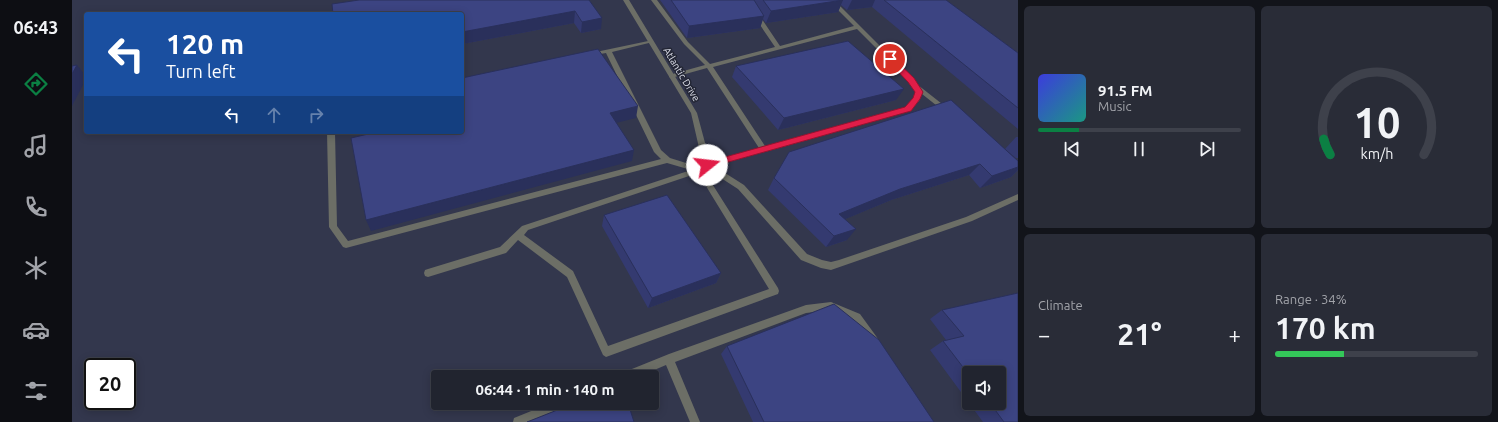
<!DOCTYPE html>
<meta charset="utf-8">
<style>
body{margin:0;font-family:Ubuntu,sans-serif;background:#292c37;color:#f1f3f6;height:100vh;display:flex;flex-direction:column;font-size:15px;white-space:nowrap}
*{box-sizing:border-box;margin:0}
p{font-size:13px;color:#a2a4aa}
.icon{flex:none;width:22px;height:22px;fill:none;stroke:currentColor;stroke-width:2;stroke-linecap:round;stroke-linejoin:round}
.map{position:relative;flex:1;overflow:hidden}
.panel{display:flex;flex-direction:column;gap:6px;padding:6px;background:#12141a;width:480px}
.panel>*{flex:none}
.hud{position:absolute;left:12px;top:12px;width:380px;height:122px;border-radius:4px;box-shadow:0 2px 10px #0003,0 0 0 1px #3e414b;background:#1a4fa0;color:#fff;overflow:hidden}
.tools{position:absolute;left:890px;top:366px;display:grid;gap:8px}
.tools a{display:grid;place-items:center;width:44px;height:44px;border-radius:4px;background:#21242f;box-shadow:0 2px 10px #0003,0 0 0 1px #3e414b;font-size:20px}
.speed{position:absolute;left:12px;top:358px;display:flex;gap:8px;font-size:20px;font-weight:700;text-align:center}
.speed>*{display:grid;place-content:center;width:52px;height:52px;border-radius:50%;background:#21242f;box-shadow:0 2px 10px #0003,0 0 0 1px #3e414b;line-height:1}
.speed .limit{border:2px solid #111;border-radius:6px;background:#fff;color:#111}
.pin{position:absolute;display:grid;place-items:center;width:34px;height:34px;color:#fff;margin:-17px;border:2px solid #fff;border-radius:50%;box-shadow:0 1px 4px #0007}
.me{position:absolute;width:44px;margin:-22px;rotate:74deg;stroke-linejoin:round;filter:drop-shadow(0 0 3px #0008)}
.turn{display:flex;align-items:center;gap:14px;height:84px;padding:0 16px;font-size:18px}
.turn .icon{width:52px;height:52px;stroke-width:2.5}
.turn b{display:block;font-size:28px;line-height:34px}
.lanes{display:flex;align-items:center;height:38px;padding:0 16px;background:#0003;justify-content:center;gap:20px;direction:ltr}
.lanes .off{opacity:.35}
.big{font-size:30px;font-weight:700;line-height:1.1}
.panel .tile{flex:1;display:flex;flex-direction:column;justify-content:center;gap:6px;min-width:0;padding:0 14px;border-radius:6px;background:#292c37}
.panel .dial{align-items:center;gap:0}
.dial svg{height:104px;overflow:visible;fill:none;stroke:#3e414b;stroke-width:7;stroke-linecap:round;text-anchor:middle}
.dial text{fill:#f1f3f6;stroke:none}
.song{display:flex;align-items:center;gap:12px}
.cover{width:48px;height:48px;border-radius:6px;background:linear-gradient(135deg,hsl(240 70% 55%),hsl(170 70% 35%))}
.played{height:4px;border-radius:2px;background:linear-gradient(90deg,#0b8043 20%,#3e414b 20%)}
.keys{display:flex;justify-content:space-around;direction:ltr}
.heat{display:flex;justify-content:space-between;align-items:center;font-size:22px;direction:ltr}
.charge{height:6px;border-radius:3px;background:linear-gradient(90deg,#34c759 34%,#3e414b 0)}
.panel .tiles{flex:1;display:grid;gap:6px;grid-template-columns:repeat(2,1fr)}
.trip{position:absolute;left:359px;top:370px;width:228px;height:40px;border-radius:4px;background:#21242f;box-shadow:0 2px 10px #0003,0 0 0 1px #3e414b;font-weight:700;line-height:40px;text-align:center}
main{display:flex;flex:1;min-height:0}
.tab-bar{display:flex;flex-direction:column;width:72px;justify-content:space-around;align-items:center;background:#0d0e13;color:#a2a4aa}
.tab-bar .icon{width:28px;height:28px}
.tab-bar .selected{color:#0b8043}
.tab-bar b{font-size:18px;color:#f1f3f6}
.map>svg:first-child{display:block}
.built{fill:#33374d;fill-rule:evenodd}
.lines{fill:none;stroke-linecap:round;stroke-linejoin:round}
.lane{fill:#6c6e66;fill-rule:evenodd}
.street{fill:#6c6e66;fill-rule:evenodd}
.wall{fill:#343a70;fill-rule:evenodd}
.shaded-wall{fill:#2a305b}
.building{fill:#3c4482;stroke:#2a305b}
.route{fill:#e11d48;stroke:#92132f}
.labels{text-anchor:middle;stroke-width:3;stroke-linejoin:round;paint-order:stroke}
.street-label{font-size:10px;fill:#dfe1ec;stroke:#232635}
</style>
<main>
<nav class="tab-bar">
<b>06:43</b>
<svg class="icon selected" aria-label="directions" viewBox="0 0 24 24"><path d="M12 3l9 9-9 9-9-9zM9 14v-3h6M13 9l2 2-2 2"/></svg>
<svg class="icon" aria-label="music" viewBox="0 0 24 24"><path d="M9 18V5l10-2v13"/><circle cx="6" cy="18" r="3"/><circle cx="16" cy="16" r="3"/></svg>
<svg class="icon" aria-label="phone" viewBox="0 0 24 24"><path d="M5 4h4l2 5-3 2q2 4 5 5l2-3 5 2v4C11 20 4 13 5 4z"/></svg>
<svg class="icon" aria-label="climate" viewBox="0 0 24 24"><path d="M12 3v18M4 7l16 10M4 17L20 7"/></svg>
<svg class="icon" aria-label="car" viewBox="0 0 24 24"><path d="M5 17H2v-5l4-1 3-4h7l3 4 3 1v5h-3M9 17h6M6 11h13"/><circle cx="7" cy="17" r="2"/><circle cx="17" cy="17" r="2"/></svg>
<svg class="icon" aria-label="filters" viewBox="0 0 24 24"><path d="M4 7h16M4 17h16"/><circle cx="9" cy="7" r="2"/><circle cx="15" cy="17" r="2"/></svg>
</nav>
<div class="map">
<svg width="946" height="422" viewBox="0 0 946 422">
<rect width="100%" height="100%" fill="#2c303f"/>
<path class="built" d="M0,0H946V422H0ZM14,14H390V132H14ZM21,367H55V401H21ZM897,373H927V403H897ZM366,377H580V403H366Z"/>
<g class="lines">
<path class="lane" d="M579,0H585L616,42L638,64L703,47L671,0H677L708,46L782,26L756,0H762L841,79L846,85L879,111L878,113H874L850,94L847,101L838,111L642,166L672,185L735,254L750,260L759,262L767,260L894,217L946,194V200L900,221L759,270L749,268L729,260L666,189L635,169L632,171L706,288L707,291L706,294L534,357L531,355L495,277L446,240L434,253L356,277L353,276L352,273L353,270L356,269L428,247L450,226L619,170L595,163L274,248L271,247L257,227L255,132H263L265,226L276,241L589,159L582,152L534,53L517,56V54L519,53L581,40V42L540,52L589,150L598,158L627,167L632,163L687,148L635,68L599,78L597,77V75L633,65L612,44ZM785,29L837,81L844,92L842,98L834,107L693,146L641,67ZM626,173L697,289L536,346L501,271L452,235L456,230Z
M759,302L788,314L804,336L806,339L804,342L801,344L798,342L782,320L759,310L734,313L603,362L628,422H618L594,365L566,377H549L550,373L597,354L734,305Z
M479,403H497L496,407L459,422H441L442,418Z"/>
<path class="street" d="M551,0H557L625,113L639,165L638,167H632L631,165L619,113Z"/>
</g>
<path class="wall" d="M517,0L529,29L509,33L502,23L390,44V14Z
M588,0H874L946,53V129L800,7L775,10L769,5L766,12L694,23L691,19L688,28L615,38Z
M664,66L824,100L706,130L660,77Z
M944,137H946V158H944L935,151L946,161V170L939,177L908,188L897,175L819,200L773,219L775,240L754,247L696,190L702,178L933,149Z
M532,215L649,273L644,283L576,308L530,226Z
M946,293V422H911L858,350L871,341L874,340L858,319L870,310ZM897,373L927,403H897Z
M655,346L862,422H681L649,354Z"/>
<path class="shaded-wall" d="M771,0L766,12L694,23L699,11Z
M780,0H803L800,7L775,10Z
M503,11L502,23L390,44V32Z
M692,16L688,28L615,38L617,26Z
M530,18L529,29L509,33L510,22Z
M5,65L14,76V79L0,106V74Z
M832,89L824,100L706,130L712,118Z
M566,106L564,118L536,125L538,113Z
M562,150L560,161L299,231L294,220Z
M908,164L897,175L819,200L759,225L767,214L828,189Z
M946,167V170L939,177L908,188L920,176Z
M784,229L775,240L754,247L762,236Z
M649,273L644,283L576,308L580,298Z"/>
<path class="building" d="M287,0H517L530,18L510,22L503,11L390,32V14H261L260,4Z
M599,0H682L692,16L617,26Z
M691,0H771L699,11Z
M812,0H874L946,53V108Z
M776,41L832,89L712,118L664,66Z
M526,49L566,106L538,113L562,150L294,220L279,138L305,132H390V78Z
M5,65L0,74V66Z
M879,100L946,161V167L920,176L908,164L828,189L767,214L784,229L762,236L702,178L717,152Z
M595,195L649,273L580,298L532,215Z
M946,293V422H932L918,403H927V373H897V375L871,341L892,336L870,310Z
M762,304L807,340L862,422H692L655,346Z
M503,403H556L562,422H455Z"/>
<path class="route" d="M815,57H820L842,78L851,92L848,99L839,111L635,168L632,167V163L635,162L833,107L841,98L843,92L836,82L815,60Z"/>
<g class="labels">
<g class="street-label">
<text transform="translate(610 74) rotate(59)" y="4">Atlantic Drive</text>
</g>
</g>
</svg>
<div class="tools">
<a><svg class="icon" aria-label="sound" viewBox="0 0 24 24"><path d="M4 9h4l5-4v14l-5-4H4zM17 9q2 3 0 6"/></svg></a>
</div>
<div class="speed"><div class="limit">20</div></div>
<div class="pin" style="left:818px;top:59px;background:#d93025"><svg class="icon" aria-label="arrive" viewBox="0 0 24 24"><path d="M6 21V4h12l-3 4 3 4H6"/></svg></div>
<svg class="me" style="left:635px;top:165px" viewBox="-20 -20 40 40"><circle r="19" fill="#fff"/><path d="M0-13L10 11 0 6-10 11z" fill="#e11d48"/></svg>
<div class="trip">06:44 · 1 min · 140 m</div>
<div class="hud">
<div class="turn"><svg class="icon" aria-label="left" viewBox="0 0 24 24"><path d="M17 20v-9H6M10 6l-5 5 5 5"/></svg><div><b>120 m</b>Turn left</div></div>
<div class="lanes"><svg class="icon" aria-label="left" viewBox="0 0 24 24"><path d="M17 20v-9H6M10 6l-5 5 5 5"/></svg><svg class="icon off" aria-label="ahead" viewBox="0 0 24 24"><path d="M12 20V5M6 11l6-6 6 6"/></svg><svg class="icon off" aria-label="right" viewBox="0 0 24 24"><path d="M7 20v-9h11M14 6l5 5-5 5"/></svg></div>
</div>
</div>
<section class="panel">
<div class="tiles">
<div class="tile">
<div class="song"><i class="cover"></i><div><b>91.5 FM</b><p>Music</p></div></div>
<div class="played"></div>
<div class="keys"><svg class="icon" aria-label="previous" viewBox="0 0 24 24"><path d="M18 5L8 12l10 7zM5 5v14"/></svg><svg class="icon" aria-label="pause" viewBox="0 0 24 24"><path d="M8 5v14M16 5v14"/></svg><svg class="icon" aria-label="next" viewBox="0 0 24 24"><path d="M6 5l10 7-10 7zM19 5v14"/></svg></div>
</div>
<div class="tile dial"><svg viewBox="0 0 100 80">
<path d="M14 69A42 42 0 1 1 86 69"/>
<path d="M14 69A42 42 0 0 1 9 57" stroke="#0b8043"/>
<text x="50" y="56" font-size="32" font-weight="700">10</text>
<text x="50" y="72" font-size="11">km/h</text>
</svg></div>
<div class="tile"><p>Climate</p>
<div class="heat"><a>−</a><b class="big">21°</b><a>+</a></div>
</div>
<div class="tile"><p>Range · 34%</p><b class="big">170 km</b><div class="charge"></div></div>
</div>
</section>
</main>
